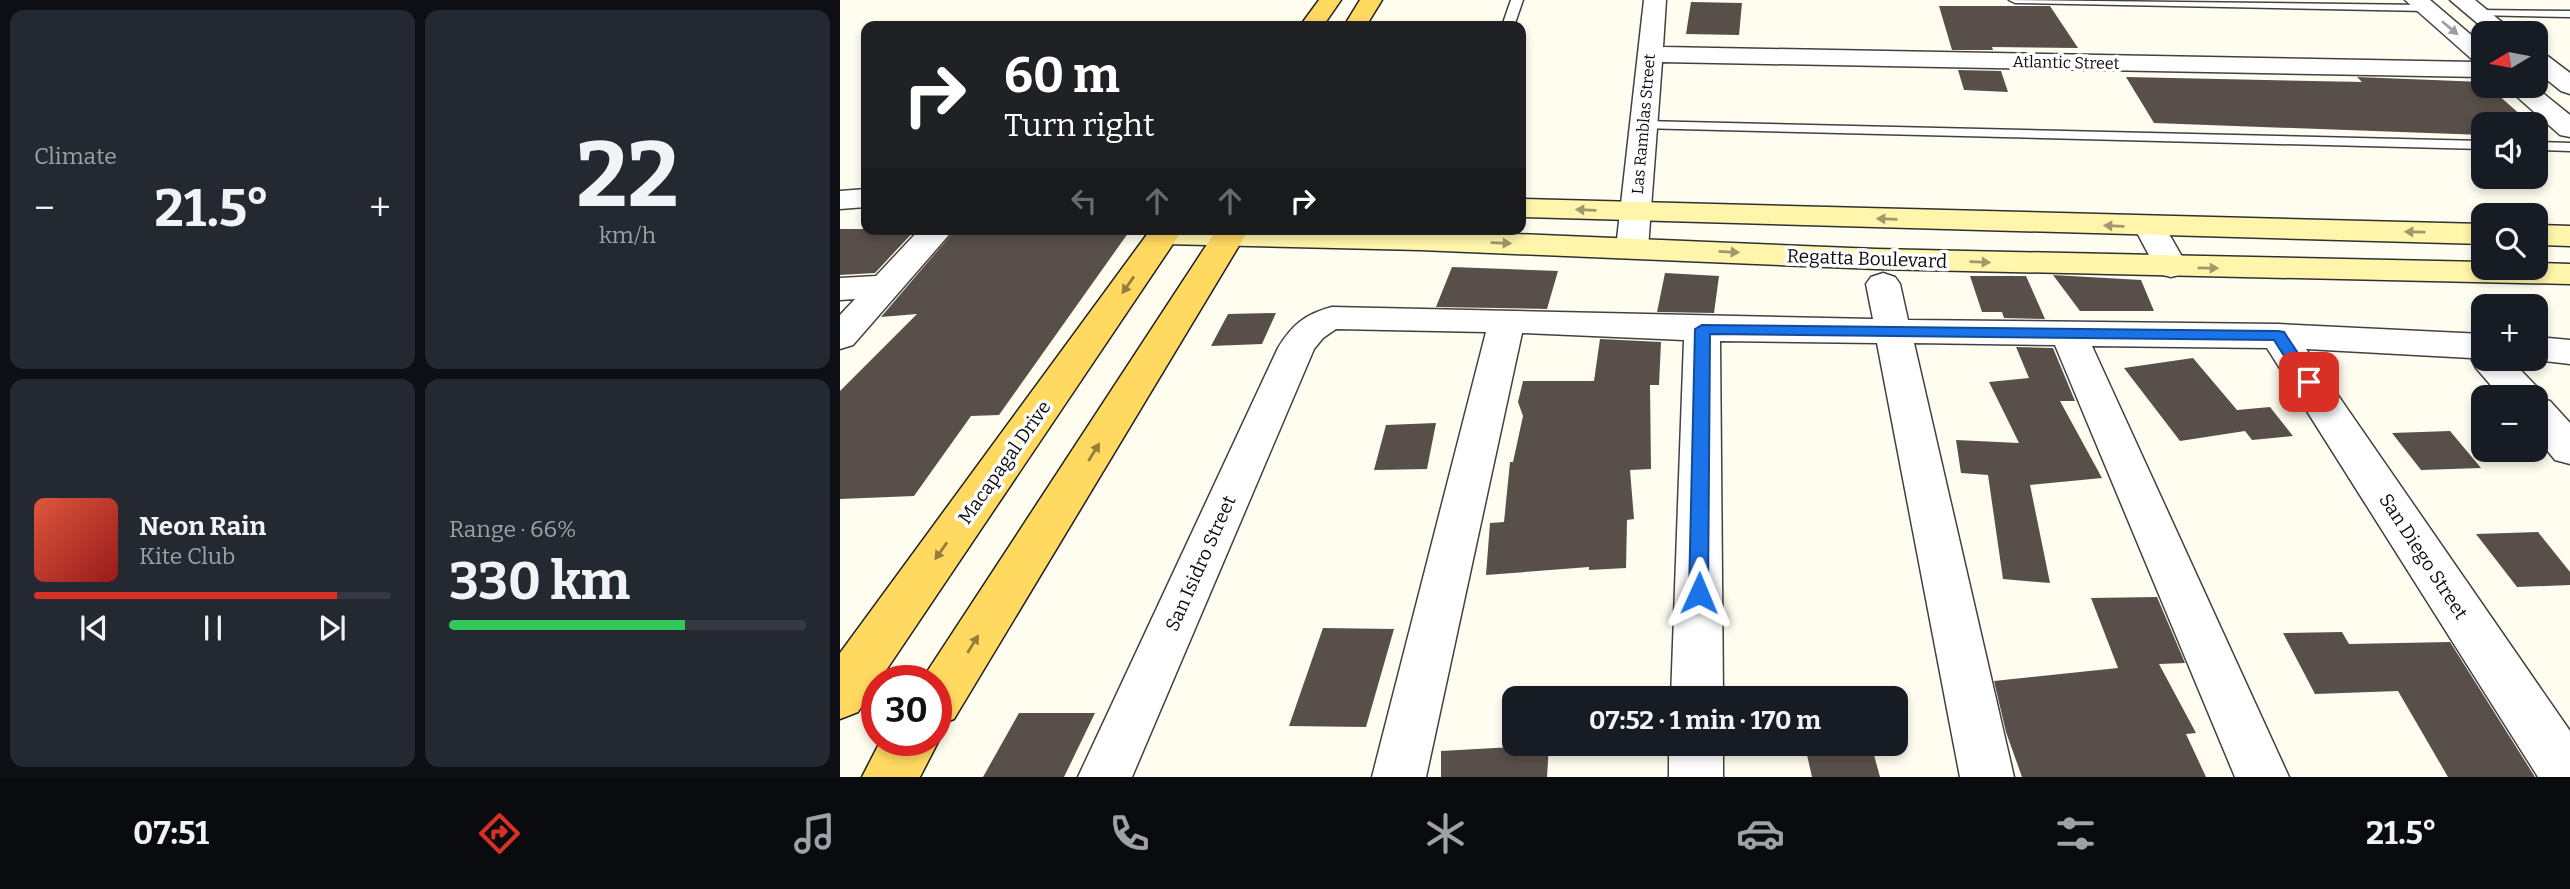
<!DOCTYPE html>
<meta charset="utf-8">
<style>
body{margin:0;font-family:Bitter,serif;background:#242831;color:#f1f3f6;height:100vh;display:flex;flex-direction:column;font-size:26px;white-space:nowrap}
*{box-sizing:border-box;margin:0}
p{font-size:23px;color:#9ea1a6}
.icon{flex:none;width:38px;height:38px;fill:none;stroke:currentColor;stroke-width:2;stroke-linecap:round;stroke-linejoin:round}
.map{position:relative;flex:1;overflow:hidden}
.sheet{display:flex;flex-direction:column;gap:10px;padding:10px;background:#0d0f14;width:840px}
.sheet>*{flex:none}
.guide{position:absolute;left:21px;top:21px;width:665px;height:214px;border-radius:14px;box-shadow:0 4px 10px #0003;background:#202124;color:#fff;overflow:hidden}
.needle{width:46px;rotate:260deg}
.controls{position:absolute;left:1631px;top:21px;display:grid;gap:14px}
.controls a{display:grid;place-items:center;width:77px;height:77px;border-radius:14px;background:#171b24;box-shadow:0 4px 10px #0003;font-size:35px}
.speed{position:absolute;left:21px;top:665px;display:flex;gap:14px;font-size:35px;font-weight:700;text-align:center}
.speed>*{display:grid;place-content:center;width:91px;height:91px;border-radius:50%;background:#171b24;box-shadow:0 4px 10px #0003;line-height:1}
.speed .limit{border:10px solid #d22;background:#fff;color:#111}
.pin{position:absolute;display:grid;place-items:center;width:60px;height:60px;color:#fff;margin:-30px;border-radius:14px;box-shadow:0 4px 10px #0006}
.me{position:absolute;width:77px;margin:-38px;rotate:1deg;stroke-linejoin:round;filter:drop-shadow(0 0 5px #0008)}
.turn{display:flex;align-items:center;gap:24px;height:147px;padding:0 28px;font-size:32px}
.turn .icon{width:91px;height:91px;stroke-width:2.5}
.turn b{display:block;font-size:49px;line-height:60px}
.lanes{display:flex;align-items:center;height:66px;padding:0 28px;background:#0003;justify-content:center;gap:35px;direction:ltr}
.lanes .off{opacity:.35}
.big{font-size:52px;font-weight:700;line-height:1.1}
.sheet .tile{flex:1;display:flex;flex-direction:column;justify-content:center;gap:10px;min-width:0;padding:0 24px;border-radius:14px;background:#242831}
.sheet .dial{align-items:center;gap:0}
.dial b{font-size:91px;line-height:1}
.song{display:flex;align-items:center;gap:21px}
.cover{width:84px;height:84px;border-radius:10px;background:linear-gradient(135deg,hsl(10 70% 55%),hsl(0 70% 35%))}
.played{height:7px;border-radius:4px;background:linear-gradient(90deg,#d93025 85%,#363941 85%)}
.keys{display:flex;justify-content:space-around;direction:ltr}
.heat{display:flex;justify-content:space-between;align-items:center;font-size:38px;direction:ltr}
.charge{height:10px;border-radius:5px;background:linear-gradient(90deg,#34c759 66%,#363941 0)}
.sheet .tiles{flex:1;display:grid;gap:10px;grid-template-columns:repeat(2,1fr)}
.trip{position:absolute;left:662px;top:686px;width:406px;height:70px;border-radius:14px;background:#171b24;box-shadow:0 4px 10px #0003;font-weight:700;line-height:70px;text-align:center}
.menu{display:flex;height:112px;justify-content:space-around;align-items:center;background:#090b0e;color:#9ea1a6}
.menu .icon{width:49px;height:49px}
.menu .current{color:#d93025}
.menu b{font-size:32px;color:#f1f3f6}
main{display:flex;flex:1;min-height:0}
.map>svg:first-child{display:block}
.building{fill:#584f4a}
.lines{fill:none;stroke-linecap:round;stroke-linejoin:round}
.lane-casing{stroke:#414141;stroke-width:3}
.street-casing{stroke:#414141;stroke-width:3}
.secondary-casing{stroke:#303030;stroke-width:3}
.primary-casing{stroke:#1f1f1f;stroke-width:3}
.lane{fill:#fff;fill-rule:evenodd}
.street{fill:#fff;fill-rule:evenodd}
.secondary{fill:#fff6ab;fill-rule:evenodd}
.primary{fill:#ffd960;fill-rule:evenodd}
.oneway{fill:#9f9f9f}
.oneway2{fill:#9f996c}
.oneway3{fill:#937e3b}
.route{fill:#1a73e8;stroke:#114b97;stroke-width:2}
.labels{text-anchor:middle;stroke-width:7;stroke-linejoin:round;paint-order:stroke}
.far-street-label{font-size:16px;fill:#0e0e0e;stroke:#fff}
.street-label{font-size:19px;fill:#0e0e0e;stroke:#fff}
</style>
<main>
<section class="sheet">
<div class="tiles">
<div class="tile"><p>Climate</p>
<div class="heat"><a>−</a><b class="big">21.5°</b><a>+</a></div>
</div>
<div class="tile dial"><b>22</b><p>km/h</p></div>
<div class="tile">
<div class="song"><i class="cover"></i><div><b>Neon Rain</b><p>Kite Club</p></div></div>
<div class="played"></div>
<div class="keys"><svg class="icon" aria-label="previous" viewBox="0 0 24 24"><path d="M18 5L8 12l10 7zM5 5v14"/></svg><svg class="icon" aria-label="pause" viewBox="0 0 24 24"><path d="M8 5v14M16 5v14"/></svg><svg class="icon" aria-label="next" viewBox="0 0 24 24"><path d="M6 5l10 7-10 7zM19 5v14"/></svg></div>
</div>
<div class="tile"><p>Range · 66%</p><b class="big">330 km</b><div class="charge"></div></div>
</div>
</section>
<div class="map">
<svg width="1730" height="777" viewBox="0 0 1730 777">
<rect width="100%" height="100%" fill="#fffcf0"/>
<path class="building" d="M851,2L902,3L899,35L846,34Z
M1099,6H1210L1238,48L1152,47L1153,50H1112Z
M1118,70L1161,71L1168,92L1124,90Z
M1286,77L1522,82L1517,77L1643,82V86H1648L1691,124H1643V135L1314,123Z
M0,229H76L35,273L0,275Z
M116,229H291L159,415L131,416L74,496L0,499V391L77,314L41,317Z
M612,267L718,271L707,309L596,307Z
M825,273L879,276L874,313L817,312Z
M1213,275L1301,280L1314,311H1240Z
M1130,276H1186L1205,319L1164,318L1162,312H1142Z
M436,313L422,344L371,346L388,314Z
M760,339L821,342L819,385H810L811,469L790,470L794,519L787,520L786,568L749,570V567L646,575L650,523L664,522L670,462H673L683,416L678,402L683,381H754Z
M1176,347L1213,348L1235,401H1220L1262,478L1190,485L1210,583L1163,579L1148,475L1121,473L1116,440L1179,443L1149,382L1189,378Z
M1353,358L1397,410L1430,407L1453,436L1412,440L1405,431L1340,441L1284,368Z
M596,423L587,469L534,470L546,425Z
M1610,431L1641,468L1581,470L1552,433Z
M1698,532L1730,572V585L1677,587L1636,534Z
M1317,597L1345,663L1319,664L1356,733L1346,734L1366,777H1182L1166,732L1154,681L1278,668L1251,598Z
M483,628L554,629L526,727L449,726Z
M1502,632L1509,644L1610,642L1695,777H1608L1558,691L1475,694L1443,633Z
M179,713H255L224,777H143Z
M986,744H1031L1040,777H972L965,746Z
M709,745L707,777H601V751Z"/>
<g class="lines">
<g class="lane-casing">
<path id="lane" d="M671,0H683L674,26H662Z
M1169,0L1586,5L1592,8L1586,11L1175,3Z
M1638,10L1730,11V17L1634,15L1632,13Z
M803,121L1643,141V149L798,128V122Z
M1696,142L1730,143V151L1696,150Z"/>
</g>
<g class="street-casing">
<path id="street" d="M804,0H826L823,47L1635,62L1565,0H1590L1643,45V77L822,62L808,248L804,255L792,258L780,255L776,248Z
M1610,0H1635L1675,33H1649Z
M1696,52L1705,54L1730,73V94L1721,91L1696,71Z
M1665,86H1694L1730,115V137L1720,135Z
M26,189V207L0,209V191Z
M1310,217L1321,220L1348,267L1343,274L1331,277L1319,274L1294,227L1299,220Z
M80,229H114L13,345L0,349V315L15,299L0,300V278L36,276Z
M1043,273L1055,277L1060,284L1068,320L1438,324L1643,334V359H1670L1697,387L1701,399L1710,401L1730,423V464L1715,460L1696,437V397H1661L1636,368L1631,358L1466,349L1730,731V777H1698L1427,348L1252,346L1449,777H1395L1215,345L1074,343L1174,777H1120L1037,343L880,341L883,698H831L844,340L682,333L586,777H532L646,332L496,329L483,338L474,349L292,777H238L438,348C452,325 465,314 492,307L1033,319L1026,284L1031,277Z
M1696,337L1730,340V364L1687,359H1696Z
M829,744H883V777H829Z"/>
</g>
<g class="secondary-casing">
<path id="secondary" d="M681,199L1643,224V244L681,217Z
M1696,225L1730,226V246L1696,245Z
M311,229L580,230L1036,249L1643,262V268H1696V263L1730,264V284L1036,269L580,250L324,244L313,241L308,234Z"/>
</g>
<g class="primary-casing">
<path id="primary" d="M479,0H501L483,26H460Z
M520,0H542L526,26H504Z
M311,229H343L18,712L0,719V653Z
M377,229H409L114,719L96,726V681H81Z
M96,735L99,740L80,777H22L41,740H96Z"/>
</g>
<use href="#lane" class="lane"/>
<use href="#street" class="street"/>
<use href="#secondary" class="secondary"/>
<use href="#primary" class="primary"/>
</g>
<defs><path id="oneway-solid" d="M-6-.8H1V-3.2L6.5 0L1 3.2V.8H-6Z" transform="scale(1.75)"/></defs>
<use class="oneway" href="#oneway-solid" transform="translate(1610 28) rotate(40)"/>
<g class="oneway2">
<use href="#oneway-solid" transform="translate(746 210) rotate(-178)"/>
<use href="#oneway-solid" transform="translate(1047 219) rotate(-178)"/>
<use href="#oneway-solid" transform="translate(1274 226) rotate(-178)"/>
<use href="#oneway-solid" transform="translate(1575 232) rotate(-179)"/>
<use href="#oneway-solid" transform="translate(661 243) rotate(2)"/>
<use href="#oneway-solid" transform="translate(889 252) rotate(3)"/>
<use href="#oneway-solid" transform="translate(1140 262) rotate(2)"/>
<use href="#oneway-solid" transform="translate(1368 268) rotate(1)"/>
</g>
<g class="oneway3">
<use href="#oneway-solid" transform="translate(288 285) rotate(125)"/>
<use href="#oneway-solid" transform="translate(254 452) rotate(-58)"/>
<use href="#oneway-solid" transform="translate(101 551) rotate(125)"/>
<use href="#oneway-solid" transform="translate(133 644) rotate(-58)"/>
</g>
<path class="route" d="M862,325L1438,331L1444,332L1477,382L1475,386H1463L1434,340L870,334L868,593L865,599L859,601L852,599L849,593L855,329Z"/>
<g class="labels">
<g class="far-street-label">
<text transform="translate(1226 62) rotate(1)" y="6">Atlantic Street</text>
<text transform="translate(803 124) rotate(-85)" y="6">Las Ramblas Street</text>
</g>
<g class="street-label">
<text transform="translate(1027 258) rotate(2)" y="7">Regatta Boulevard</text>
<text transform="translate(164 462) rotate(-55)" y="7">Macapagal Drive</text>
<text transform="translate(1584 556) rotate(57)" y="7">San Diego Street</text>
<text transform="translate(360 563) rotate(-66)" y="7">San Isidro Street</text>
</g>
</g>
</svg>
<div class="controls">
<a><svg class="needle" viewBox="-14 -14 28 28"><path d="M0-13l5 13h-10z" fill="#e53935"/><path d="M0 13l5-13h-10z" fill="#9ea1a6"/></svg></a>
<a><svg class="icon" aria-label="sound" viewBox="0 0 24 24"><path d="M4 9h4l5-4v14l-5-4H4zM17 9q2 3 0 6"/></svg></a>
<a><svg class="icon" aria-label="search" viewBox="0 0 24 24"><circle cx="10" cy="10" r="6"/><path d="M15 15l6 6"/></svg></a>
<a>+</a>
<a>−</a>
</div>
<div class="speed"><div class="limit">30</div></div>
<div class="pin" style="left:1469px;top:382px;background:#d93025"><svg class="icon" aria-label="arrive" viewBox="0 0 24 24"><path d="M6 21V4h12l-3 4 3 4H6"/></svg></div>
<svg class="me" style="left:859px;top:593px" viewBox="-20 -20 40 40"><path d="M0-17L14 15 0 8-14 15z" fill="#1a73e8" stroke="#fff" stroke-width="4"/></svg>
<div class="trip">07:52 · 1 min · 170 m</div>
<div class="guide">
<div class="turn"><svg class="icon" aria-label="right" viewBox="0 0 24 24"><path d="M7 20v-9h11M14 6l5 5-5 5"/></svg><div><b>60 m</b>Turn right</div></div>
<div class="lanes"><svg class="icon off" aria-label="left" viewBox="0 0 24 24"><path d="M17 20v-9H6M10 6l-5 5 5 5"/></svg><svg class="icon off" aria-label="ahead" viewBox="0 0 24 24"><path d="M12 20V5M6 11l6-6 6 6"/></svg><svg class="icon off" aria-label="ahead" viewBox="0 0 24 24"><path d="M12 20V5M6 11l6-6 6 6"/></svg><svg class="icon" aria-label="right" viewBox="0 0 24 24"><path d="M7 20v-9h11M14 6l5 5-5 5"/></svg></div>
</div>
</div>
</main>
<nav class="menu">
<b>07:51</b>
<svg class="icon current" aria-label="directions" viewBox="0 0 24 24"><path d="M12 3l9 9-9 9-9-9zM9 14v-3h6M13 9l2 2-2 2"/></svg>
<svg class="icon" aria-label="music" viewBox="0 0 24 24"><path d="M9 18V5l10-2v13"/><circle cx="6" cy="18" r="3"/><circle cx="16" cy="16" r="3"/></svg>
<svg class="icon" aria-label="phone" viewBox="0 0 24 24"><path d="M5 4h4l2 5-3 2q2 4 5 5l2-3 5 2v4C11 20 4 13 5 4z"/></svg>
<svg class="icon" aria-label="climate" viewBox="0 0 24 24"><path d="M12 3v18M4 7l16 10M4 17L20 7"/></svg>
<svg class="icon" aria-label="car" viewBox="0 0 24 24"><path d="M5 17H2v-5l4-1 3-4h7l3 4 3 1v5h-3M9 17h6M6 11h13"/><circle cx="7" cy="17" r="2"/><circle cx="17" cy="17" r="2"/></svg>
<svg class="icon" aria-label="filters" viewBox="0 0 24 24"><path d="M4 7h16M4 17h16"/><circle cx="9" cy="7" r="2"/><circle cx="15" cy="17" r="2"/></svg>
<b>21.5°</b>
</nav>
